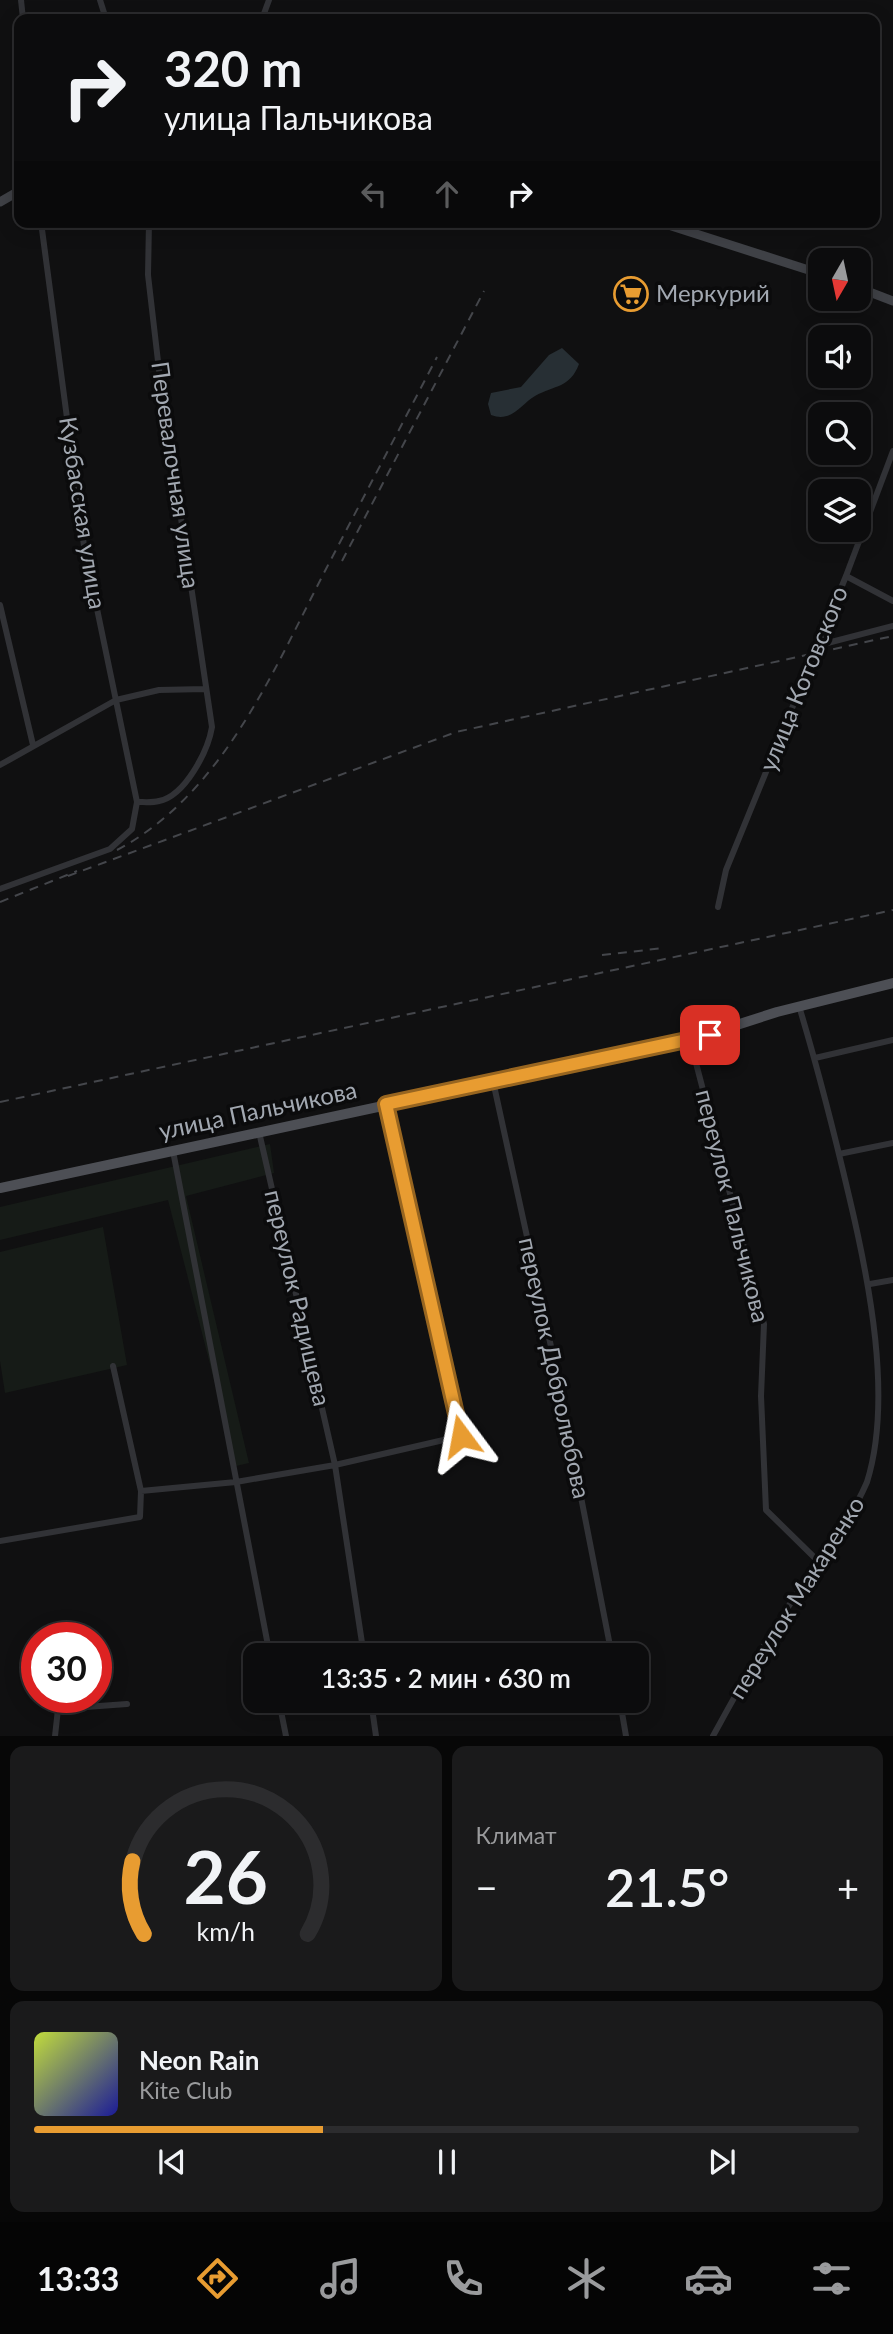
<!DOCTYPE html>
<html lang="ru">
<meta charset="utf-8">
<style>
body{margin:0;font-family:Lato,sans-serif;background:#1a1a1b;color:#f1f3f6;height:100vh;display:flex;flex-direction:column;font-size:26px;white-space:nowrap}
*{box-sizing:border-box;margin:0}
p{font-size:23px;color:#9a9b9d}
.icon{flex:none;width:38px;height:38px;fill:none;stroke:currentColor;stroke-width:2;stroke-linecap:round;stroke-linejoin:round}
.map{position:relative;height:1736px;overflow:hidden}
.sheet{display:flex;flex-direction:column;gap:10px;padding:10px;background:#070707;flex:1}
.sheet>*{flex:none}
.guide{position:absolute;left:14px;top:14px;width:866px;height:214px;border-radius:14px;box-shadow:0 4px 18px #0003,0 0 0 2px #2c2c2e;background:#0c0c0d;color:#f1f3f6;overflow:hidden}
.needle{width:46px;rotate:189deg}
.fabs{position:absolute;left:808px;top:248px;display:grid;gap:14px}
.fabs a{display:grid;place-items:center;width:63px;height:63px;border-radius:14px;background:#0c0c0d;box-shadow:0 4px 18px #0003,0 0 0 2px #2c2c2e;font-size:35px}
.speed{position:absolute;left:21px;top:1622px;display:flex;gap:14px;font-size:35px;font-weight:700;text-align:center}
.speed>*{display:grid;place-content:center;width:91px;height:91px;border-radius:50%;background:#0c0c0d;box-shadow:0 4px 18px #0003,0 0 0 2px #2c2c2e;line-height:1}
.speed .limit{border:10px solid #d22;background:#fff;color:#111}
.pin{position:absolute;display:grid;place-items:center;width:60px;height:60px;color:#fff;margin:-30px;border-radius:14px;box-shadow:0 4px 10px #0006}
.me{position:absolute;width:77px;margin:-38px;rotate:347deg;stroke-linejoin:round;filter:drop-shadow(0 0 5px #0008)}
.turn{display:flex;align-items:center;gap:24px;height:147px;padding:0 35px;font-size:32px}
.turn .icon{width:91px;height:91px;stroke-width:2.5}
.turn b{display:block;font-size:49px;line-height:60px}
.lanes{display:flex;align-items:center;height:66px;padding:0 35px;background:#0003;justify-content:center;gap:35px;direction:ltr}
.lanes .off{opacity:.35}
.big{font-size:52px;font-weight:600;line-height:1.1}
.sheet .widget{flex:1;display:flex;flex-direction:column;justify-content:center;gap:10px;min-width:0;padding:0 24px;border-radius:14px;background:#1a1a1b}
.sheet .dial{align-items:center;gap:0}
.dial svg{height:182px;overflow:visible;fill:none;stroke:#2c2c2e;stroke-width:7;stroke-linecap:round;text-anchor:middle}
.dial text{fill:#f1f3f6;stroke:none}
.song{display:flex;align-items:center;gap:21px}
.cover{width:84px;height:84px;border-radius:10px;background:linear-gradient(135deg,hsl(70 70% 55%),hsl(240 70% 35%))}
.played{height:7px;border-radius:4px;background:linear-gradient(90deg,#e89c31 35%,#2c2c2e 35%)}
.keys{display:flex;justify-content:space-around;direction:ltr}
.heat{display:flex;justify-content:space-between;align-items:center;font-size:38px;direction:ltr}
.sheet .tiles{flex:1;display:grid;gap:10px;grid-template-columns:1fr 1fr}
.widget:last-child{grid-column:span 2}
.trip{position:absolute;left:243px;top:1643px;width:406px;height:70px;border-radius:14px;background:#0c0c0d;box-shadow:0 4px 18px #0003,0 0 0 2px #2c2c2e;font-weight:600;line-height:70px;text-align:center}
.menu{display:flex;height:112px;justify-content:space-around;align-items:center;background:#050505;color:#9a9b9d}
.menu .icon{width:49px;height:49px}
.menu .active{color:#e89c31}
.menu b{font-size:32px;color:#f1f3f6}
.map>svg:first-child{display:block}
.green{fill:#161b17}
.water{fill:#272f34}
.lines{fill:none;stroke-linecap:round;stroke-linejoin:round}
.minor{stroke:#313236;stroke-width:6}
.secondary{stroke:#3f4146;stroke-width:9}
.primary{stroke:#4d4f55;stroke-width:10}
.rail{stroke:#44464b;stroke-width:2;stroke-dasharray:9 7;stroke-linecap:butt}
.route-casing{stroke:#976520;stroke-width:18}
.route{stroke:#e89c31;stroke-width:12}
.labels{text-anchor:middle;stroke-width:7;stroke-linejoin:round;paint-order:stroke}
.poi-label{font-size:24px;fill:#a2a8b1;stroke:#0b0b0c;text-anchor:start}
.street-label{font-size:24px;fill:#a2a8b1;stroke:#0b0b0c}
</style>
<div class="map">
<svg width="893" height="1736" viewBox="0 0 893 1736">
<rect width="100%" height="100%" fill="#101011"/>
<path class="green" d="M270,1144L274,1173L186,1196L249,1463L236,1466L168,1200L0,1240V1207Z
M103,1227L127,1365L5,1393L0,1361V1252Z"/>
<path class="water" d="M562,348L579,364C570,388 555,385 535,396C521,404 512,423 491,415L488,404L491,393L521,387L549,355Z"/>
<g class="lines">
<path class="minor" d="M21,0L23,19
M100,0L106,19
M262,19L269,0
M41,222L84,546L137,802
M846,576L893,601
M0,605L33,745
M816,646L893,626
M0,765L116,700L159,690L205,689
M0,889L110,849L132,829L137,802C144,802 152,803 159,801C185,796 208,751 212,727L159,370L148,275L149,222
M718,907L726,870L846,576L893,451
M690,1040L764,1324L761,1396L766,1510L818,1561
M815,1058L893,1040
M493,1081L557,1374L612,1656
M259,1132L335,1465L364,1656
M173,1151L270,1656
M839,1154L893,1143
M870,1284L893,1280
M113,1366L141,1491
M0,1541L140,1517L141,1491L236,1482L335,1465L461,1436L386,1104
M279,1701L286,1736
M371,1701L376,1736
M620,1701L626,1736
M55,1736L58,1709L127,1704
M713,1736C739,1689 764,1643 794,1598C819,1560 849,1524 867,1482C893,1399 869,1280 849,1196C834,1132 818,1069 799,1006"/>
<path class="secondary" d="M0,202L19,191
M659,222L821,274
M859,288L893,301"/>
<path class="primary" d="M0,1188L690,1040L777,1012L893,983"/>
<path class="rail" d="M342,561L484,291
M117,850C223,794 274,669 326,569C363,498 400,428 437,357
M68,876L456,732L893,636
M0,902L77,871
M602,955L664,948
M0,1102L893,910"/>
</g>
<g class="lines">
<g class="route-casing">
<path id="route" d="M461,1436L386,1104L710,1035"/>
</g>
<use href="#route" class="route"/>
</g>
<defs>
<g id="supermarket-ring" transform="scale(1.75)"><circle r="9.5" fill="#0b0b0c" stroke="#e89c31" stroke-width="1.5"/><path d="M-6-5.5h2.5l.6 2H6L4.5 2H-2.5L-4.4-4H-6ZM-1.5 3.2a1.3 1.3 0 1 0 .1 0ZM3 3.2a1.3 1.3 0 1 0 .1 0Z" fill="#e89c31"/></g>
</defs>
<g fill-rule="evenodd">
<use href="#supermarket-ring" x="631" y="294"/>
</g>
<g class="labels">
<g class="poi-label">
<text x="656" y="302">Меркурий</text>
</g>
<g class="street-label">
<text transform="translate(175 475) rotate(82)" y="8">Перевалочная улица</text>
<text transform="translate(82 513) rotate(81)" y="8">Кузбасская улица</text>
<text transform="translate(804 679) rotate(-68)" y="8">улица Котовского</text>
<text transform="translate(258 1111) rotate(-12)" y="8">улица Пальчикова</text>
<text transform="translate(732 1206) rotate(76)" y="8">переулок Пальчикова</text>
<text transform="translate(297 1298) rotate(77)" y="8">переулок Радищева</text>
<text transform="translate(554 1368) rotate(78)" y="8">переулок Добролюбова</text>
<text transform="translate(797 1598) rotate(-58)" y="8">переулок Макаренко</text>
</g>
</g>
</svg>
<div class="fabs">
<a><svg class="needle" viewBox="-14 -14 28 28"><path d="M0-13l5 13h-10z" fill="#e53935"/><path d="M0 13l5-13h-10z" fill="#9a9b9d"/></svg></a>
<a><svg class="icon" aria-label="sound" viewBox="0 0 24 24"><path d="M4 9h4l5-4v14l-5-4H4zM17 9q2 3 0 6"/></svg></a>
<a><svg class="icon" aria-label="search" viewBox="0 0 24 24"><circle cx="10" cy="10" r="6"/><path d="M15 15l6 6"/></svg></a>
<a><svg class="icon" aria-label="layers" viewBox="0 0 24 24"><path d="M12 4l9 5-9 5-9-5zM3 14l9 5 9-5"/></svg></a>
</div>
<div class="speed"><div class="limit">30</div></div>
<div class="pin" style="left:710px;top:1035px;background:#d93025"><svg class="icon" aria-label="arrive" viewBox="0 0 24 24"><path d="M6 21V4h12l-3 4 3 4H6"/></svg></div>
<svg class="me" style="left:461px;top:1436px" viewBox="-20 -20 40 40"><path d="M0-17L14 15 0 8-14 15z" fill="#e89c31" stroke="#fff" stroke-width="4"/></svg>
<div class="trip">13:35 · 2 мин · 630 m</div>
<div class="guide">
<div class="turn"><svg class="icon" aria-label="right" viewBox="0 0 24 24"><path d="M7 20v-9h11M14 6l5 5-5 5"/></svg><div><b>320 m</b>улица Пальчикова</div></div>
<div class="lanes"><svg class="icon off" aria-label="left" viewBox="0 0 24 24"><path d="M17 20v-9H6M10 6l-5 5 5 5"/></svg><svg class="icon off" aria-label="ahead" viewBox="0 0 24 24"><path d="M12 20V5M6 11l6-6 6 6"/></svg><svg class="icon" aria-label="right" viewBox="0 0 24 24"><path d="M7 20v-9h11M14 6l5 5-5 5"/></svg></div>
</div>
</div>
<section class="sheet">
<div class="tiles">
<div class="widget dial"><svg viewBox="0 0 100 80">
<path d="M14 69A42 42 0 1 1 86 69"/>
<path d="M14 69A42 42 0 0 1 9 37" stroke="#e89c31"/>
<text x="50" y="56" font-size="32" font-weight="700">26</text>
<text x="50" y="72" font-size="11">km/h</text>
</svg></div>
<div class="widget"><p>Климат</p>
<div class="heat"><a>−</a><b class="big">21.5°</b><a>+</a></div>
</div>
<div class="widget">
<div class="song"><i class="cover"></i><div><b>Neon Rain</b><p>Kite Club</p></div></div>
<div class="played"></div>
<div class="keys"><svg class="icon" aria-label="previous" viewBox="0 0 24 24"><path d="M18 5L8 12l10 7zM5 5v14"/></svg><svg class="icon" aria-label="pause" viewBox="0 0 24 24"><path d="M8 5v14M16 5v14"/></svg><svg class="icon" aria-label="next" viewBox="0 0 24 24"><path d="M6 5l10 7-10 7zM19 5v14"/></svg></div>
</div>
</div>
</section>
<nav class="menu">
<b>13:33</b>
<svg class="icon active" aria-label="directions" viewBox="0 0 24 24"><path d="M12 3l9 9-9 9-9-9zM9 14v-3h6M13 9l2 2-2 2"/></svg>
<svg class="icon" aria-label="music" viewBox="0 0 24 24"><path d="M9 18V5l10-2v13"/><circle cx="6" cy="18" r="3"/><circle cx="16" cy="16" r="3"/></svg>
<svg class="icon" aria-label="phone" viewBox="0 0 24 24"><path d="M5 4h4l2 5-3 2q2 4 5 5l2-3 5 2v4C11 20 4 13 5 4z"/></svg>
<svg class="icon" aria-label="climate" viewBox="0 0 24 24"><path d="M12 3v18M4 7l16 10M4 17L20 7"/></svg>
<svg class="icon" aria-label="car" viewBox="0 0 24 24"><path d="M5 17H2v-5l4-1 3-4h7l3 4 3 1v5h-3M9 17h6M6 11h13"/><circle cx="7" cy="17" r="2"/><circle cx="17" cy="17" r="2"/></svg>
<svg class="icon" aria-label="filters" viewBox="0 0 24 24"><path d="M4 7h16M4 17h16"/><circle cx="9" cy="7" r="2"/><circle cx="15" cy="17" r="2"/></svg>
</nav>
